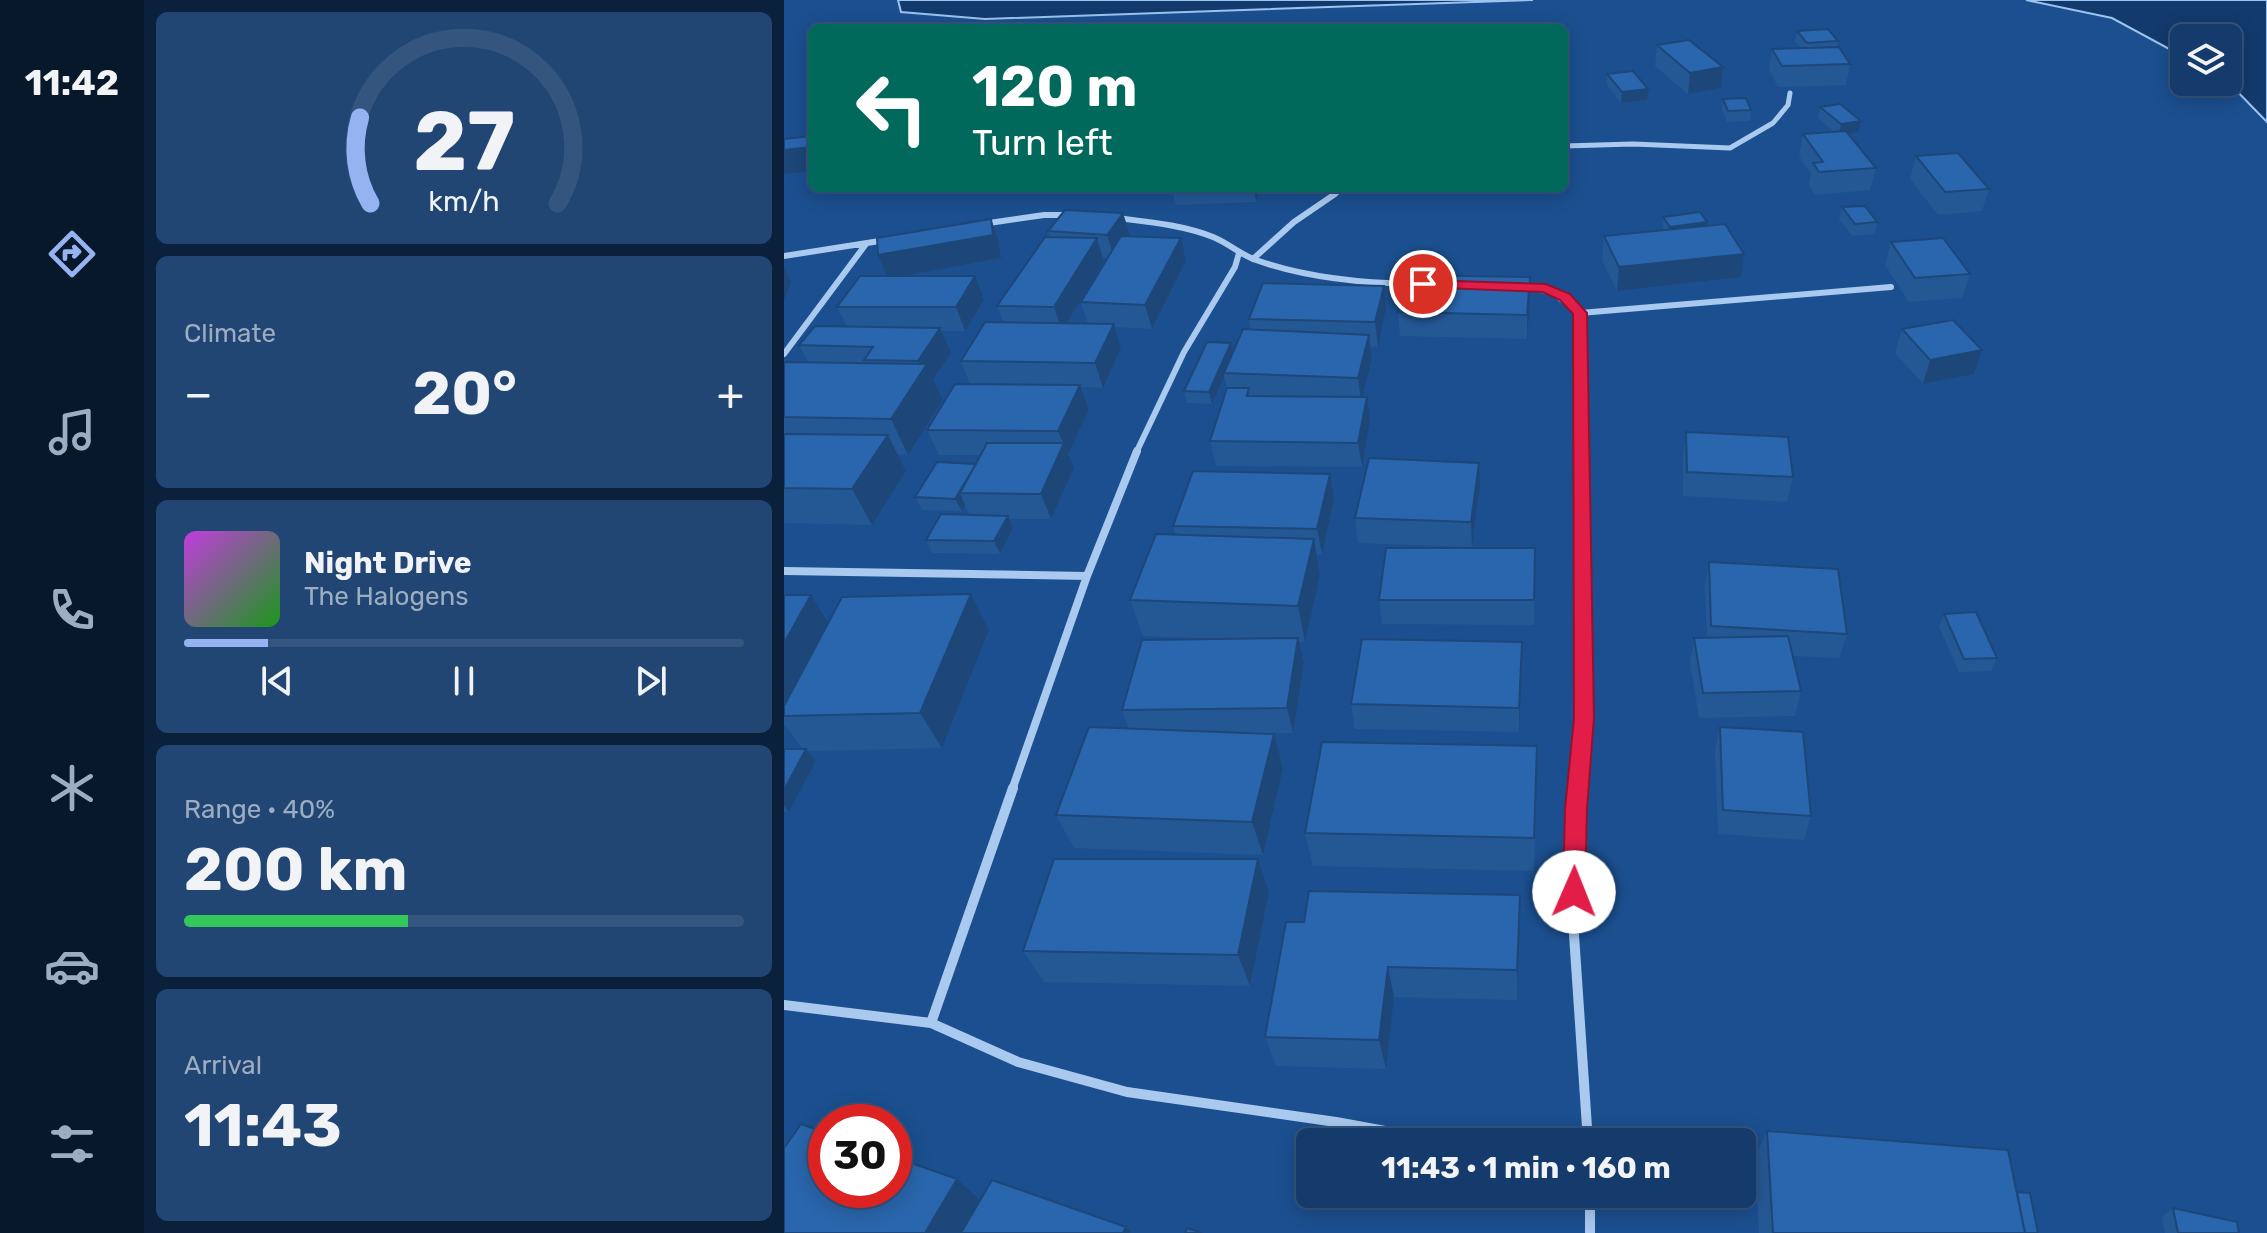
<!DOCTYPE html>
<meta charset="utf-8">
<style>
body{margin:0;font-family:Rubik,sans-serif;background:#214673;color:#f1f3f6;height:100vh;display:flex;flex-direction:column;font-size:30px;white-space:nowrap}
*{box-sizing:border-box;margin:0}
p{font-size:26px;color:#9dadc1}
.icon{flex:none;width:44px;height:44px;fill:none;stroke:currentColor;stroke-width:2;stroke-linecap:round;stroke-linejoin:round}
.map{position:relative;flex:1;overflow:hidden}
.sheet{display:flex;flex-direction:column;gap:12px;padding:12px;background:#0b203b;width:640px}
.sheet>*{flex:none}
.guide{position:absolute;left:24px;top:24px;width:760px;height:168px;border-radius:12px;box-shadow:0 4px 20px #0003,0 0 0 2px #33557e;background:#00695c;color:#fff;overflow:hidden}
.controls{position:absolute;left:1386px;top:24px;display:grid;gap:16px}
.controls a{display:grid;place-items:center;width:72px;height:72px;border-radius:12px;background:#143b6b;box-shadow:0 4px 20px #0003,0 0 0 2px #33557e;font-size:40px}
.speed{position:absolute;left:24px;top:1104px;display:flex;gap:16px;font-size:40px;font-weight:700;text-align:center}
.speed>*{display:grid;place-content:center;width:104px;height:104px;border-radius:50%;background:#143b6b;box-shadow:0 4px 20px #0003,0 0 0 2px #33557e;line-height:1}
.speed .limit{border:12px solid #d22;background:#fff;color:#111}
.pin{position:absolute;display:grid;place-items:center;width:68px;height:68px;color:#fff;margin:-34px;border:4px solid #fff;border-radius:50%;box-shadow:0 2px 8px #0007}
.me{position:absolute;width:88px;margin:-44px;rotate:1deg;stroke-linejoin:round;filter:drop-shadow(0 0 6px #0008)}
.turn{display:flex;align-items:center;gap:28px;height:168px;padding:0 32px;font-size:36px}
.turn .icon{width:104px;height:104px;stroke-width:2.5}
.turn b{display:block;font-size:56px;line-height:68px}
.big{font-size:60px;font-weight:700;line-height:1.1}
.sheet .tile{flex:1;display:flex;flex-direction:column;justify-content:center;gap:12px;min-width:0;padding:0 28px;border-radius:12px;background:#214673}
.sheet .dial{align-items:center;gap:0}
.dial svg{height:208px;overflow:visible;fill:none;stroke:#33557e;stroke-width:7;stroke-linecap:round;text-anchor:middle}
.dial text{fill:#f1f3f6;stroke:none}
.song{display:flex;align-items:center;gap:24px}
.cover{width:96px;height:96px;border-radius:12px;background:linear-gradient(135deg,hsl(290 70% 55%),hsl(120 70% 35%))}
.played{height:8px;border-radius:4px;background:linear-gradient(90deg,#95b2f1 15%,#33557e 15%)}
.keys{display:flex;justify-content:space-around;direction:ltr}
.heat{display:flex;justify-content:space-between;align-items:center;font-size:44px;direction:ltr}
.charge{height:12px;border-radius:6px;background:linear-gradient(90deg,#34c759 40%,#33557e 0)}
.trip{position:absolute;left:512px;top:1128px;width:460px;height:80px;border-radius:12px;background:#143b6b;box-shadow:0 4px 20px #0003,0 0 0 2px #33557e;font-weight:700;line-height:80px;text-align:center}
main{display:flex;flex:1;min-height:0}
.tab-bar{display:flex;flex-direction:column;width:144px;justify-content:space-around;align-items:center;background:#08182b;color:#9dadc1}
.tab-bar .icon{width:56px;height:56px}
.tab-bar .active{color:#95b2f1}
.tab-bar b{font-size:36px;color:#f1f3f6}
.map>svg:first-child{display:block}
.water{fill:#123a6d;stroke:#9cc4f0;stroke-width:2}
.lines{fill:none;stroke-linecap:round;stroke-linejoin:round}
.street-far3{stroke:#a9c9ee;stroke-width:5}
.street-far2{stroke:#a9c9ee;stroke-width:6}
.street-far1{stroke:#a9c9ee;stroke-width:8}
.street{stroke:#a9c9ee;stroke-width:10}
.wall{fill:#245895;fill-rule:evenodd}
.shaded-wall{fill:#1d4779}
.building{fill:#2a66ad;stroke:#1d4779;stroke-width:2}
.route{fill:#e11d48;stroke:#92132f;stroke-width:2}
</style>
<main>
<nav class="tab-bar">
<b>11:42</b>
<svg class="icon active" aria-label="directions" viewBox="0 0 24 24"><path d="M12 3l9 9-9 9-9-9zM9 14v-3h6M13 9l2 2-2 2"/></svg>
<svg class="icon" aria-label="music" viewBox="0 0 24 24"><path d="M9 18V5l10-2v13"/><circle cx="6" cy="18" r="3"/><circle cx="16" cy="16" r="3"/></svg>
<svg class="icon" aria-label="phone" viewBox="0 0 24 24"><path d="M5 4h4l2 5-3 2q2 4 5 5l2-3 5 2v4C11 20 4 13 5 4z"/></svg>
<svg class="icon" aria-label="climate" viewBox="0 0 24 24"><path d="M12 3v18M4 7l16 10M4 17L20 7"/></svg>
<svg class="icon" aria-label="car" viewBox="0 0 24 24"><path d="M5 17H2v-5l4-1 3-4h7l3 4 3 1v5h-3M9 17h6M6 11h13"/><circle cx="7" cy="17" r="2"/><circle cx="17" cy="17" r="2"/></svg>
<svg class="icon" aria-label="filters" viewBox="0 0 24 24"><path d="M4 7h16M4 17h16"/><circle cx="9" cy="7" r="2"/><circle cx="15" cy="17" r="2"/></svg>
</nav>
<section class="sheet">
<div class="tile dial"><svg viewBox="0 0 100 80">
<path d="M14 69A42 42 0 1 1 86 69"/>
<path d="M14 69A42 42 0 0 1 10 36" stroke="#95b2f1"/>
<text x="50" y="56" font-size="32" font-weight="700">27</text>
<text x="50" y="72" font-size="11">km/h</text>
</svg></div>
<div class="tile"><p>Climate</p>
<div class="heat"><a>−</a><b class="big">20°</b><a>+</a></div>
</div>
<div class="tile">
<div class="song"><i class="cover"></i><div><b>Night Drive</b><p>The Halogens</p></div></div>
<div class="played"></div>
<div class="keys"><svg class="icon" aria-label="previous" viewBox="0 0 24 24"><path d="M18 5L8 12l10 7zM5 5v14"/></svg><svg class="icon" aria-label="pause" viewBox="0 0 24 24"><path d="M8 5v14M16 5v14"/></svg><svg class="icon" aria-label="next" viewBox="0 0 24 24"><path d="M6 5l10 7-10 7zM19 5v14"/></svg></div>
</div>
<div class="tile"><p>Range · 40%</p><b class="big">200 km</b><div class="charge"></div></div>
<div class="tile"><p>Arrival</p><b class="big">11:43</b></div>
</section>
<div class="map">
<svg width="1483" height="1233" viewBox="0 0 1483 1233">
<rect width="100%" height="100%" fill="#1b4f8f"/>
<path class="water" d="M114,0H749L201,19L117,12Z
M1242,0H1483V122L1444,82V38H1400V57L1328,18Z"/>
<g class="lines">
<path class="street-far3" d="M780,146L849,144L946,148L989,123L1004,105L1006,93
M548,196L560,188"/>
<path class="street-far2" d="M333,218C365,222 399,225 429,237C444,243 457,255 472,260C522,278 576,283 629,284
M198,224L260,215H288
M0,256L102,240
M469,259L510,222L551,194
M735,285L768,292L796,313L797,453
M796,313L1107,287
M0,354L82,244
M352,453L400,352L451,267L455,253"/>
<path class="street-far1" d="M0,571L303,576
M228,790L303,576L353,451
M794,790L800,718L797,451"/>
<path class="street" d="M794,788L789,920L804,1142
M0,1005L147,1023L234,1062L343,1092L552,1122L661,1142
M147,1023L229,788
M806,1194V1233"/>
</g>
<path class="wall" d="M1013,31L1054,41L1053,47L1066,64L1062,85L994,87L985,69L988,49L1017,48L1011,42Z
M873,45L939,67L937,88L904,94L871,66Z
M823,74L863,100L837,103L823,85Z
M939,99L967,110L966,121L943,122L938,110Z
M1036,107L1074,132L1065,134L1092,168L1086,190L1031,195L1025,185L1027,174L1015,156L1019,134L1050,132L1034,118Z
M1132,156L1205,189L1198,211L1154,215L1126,179Z
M388,188H476L472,202L392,205Z
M1058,207L1093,222L1091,234L1068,236L1055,219Z
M339,213L346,236L397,238L402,261L368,329L331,327L337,348L319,388L297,387L305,410L284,454L290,468L267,519H225L229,528L216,554L148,553L142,540L186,515L181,505L178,511L138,510L131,497L192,464L196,455H155L143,430L186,384L177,361L220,323L213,306L266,237L264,231ZM318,257L324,258L297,302L304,324L283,323L320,262Z
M879,217L923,226L960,254L957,277L833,291L818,260L820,236L879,230Z
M207,219L215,242L217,258L121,276L200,300L181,331H157L167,353L149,379L159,400L124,455L113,454L122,471L88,525L0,523V364L24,362L15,345L63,326L53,307L103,276L94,255Z
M1107,242L1186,274L1178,298L1125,302L1101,265Z
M746,277L743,339L616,336L614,312Z
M602,309L594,347L587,346L588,359L578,397L586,421L578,467L432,466L426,441L443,388L440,377L428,404L403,403L400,391L449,352L467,329L465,319Z
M1118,329L1190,374L1139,384L1111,353Z
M902,432L1009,477L1003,502L899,496V456Z
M696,487L688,547L574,543L571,518Z
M550,499L538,554H533L536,575L521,642H515L520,663L509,733H475L490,734L499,768L479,855L290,848L272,815L345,729L338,710L439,639L359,636L346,600L392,535L389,526Z
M751,548L750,625L598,624L595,600Z
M925,562L1063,634L1055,658L1009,656L1017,691L1011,716L915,718L906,662L910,638L923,637L921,587Z
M187,594L205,630L158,748L24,751L32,761L5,812H0V749H19L1,725L0,726V595H27L45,622Z
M1160,614L1213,658L1207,671L1175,672L1155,627Z
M738,667L735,732L571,729L567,704Z
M936,727L1027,816L1020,840L934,834L931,751Z
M753,746L750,871L529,866L521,833Z
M474,859L485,892L466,986L260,982L239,951Z
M502,922L736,927L733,1000L610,997L602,1069L492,1066L481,1037Z
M983,1131L1233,1192L1254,1233H975L971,1157Z
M1389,1208L1455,1233H1381L1378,1217Z"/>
<path class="shaded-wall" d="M939,67L937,88L904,94L906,73Z
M864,89L863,100L837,103L838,92Z
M1077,121L1074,132L1055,136L1057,124Z
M28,147V171L0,174V150Z
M470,188H476L472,202Z
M339,213L346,236L330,258L323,235Z
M207,219L215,242L217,258L104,279L94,255Z
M923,222L922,233L885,239L886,227Z
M313,238L320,262L278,331L270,307Z
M397,238L402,261L368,329L361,305Z
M960,254L957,277L833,291L835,267Z
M0,269L7,282L0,300Z
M191,276L200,300L181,331L172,307Z
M746,277V300L743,339V315Z
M600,286L602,309L594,347L591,322Z
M330,324L337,348L319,388L311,363Z
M156,328L167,353L149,379L159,400L124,455L107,419L138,371L134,361Z
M585,335L588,359L577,402L574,378Z
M447,343L450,355L440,373V377L428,404L425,392Z
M1198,350L1190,374L1139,384L1146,360Z
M296,385L305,410L284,454L290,468L267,519L257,494L280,445L274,431Z
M583,397L586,421L578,467L574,443Z
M104,435L122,471L88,525L68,489Z
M695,463L696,487L688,547L687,522Z
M192,464L176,493L181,505L178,511L171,499Z
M546,474L550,499L538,554L533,529Z
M224,516L229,528L216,554L210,541Z
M530,539L536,575L521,642L514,606Z
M187,594L205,630L158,748L136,713Z
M27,595L50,631L0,716V643Z
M514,638L520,663L509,733L503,708Z
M738,642V667L735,732V708Z
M490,734L499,768L479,855L468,822Z
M22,749L32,761L5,812L0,806V790Z
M474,859L485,892L466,986L454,955Z
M736,895V927L733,1000V970Z
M604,967L610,997L602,1069L595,1040Z
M173,1179L200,1204L183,1233H141Z
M342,1227L347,1233H339Z"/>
<path class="building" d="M1044,29L1054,41L1023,43L1013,31Z
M905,40L939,67L906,73L873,45Z
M1055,47L1066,64L998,66L988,49Z
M849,71L864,89L838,92L823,74Z
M962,98L967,110L944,111L939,99Z
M1056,104L1077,121L1057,124L1036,107Z
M1062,131L1092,168L1035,172L1029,163L1039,162L1019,134Z
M28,136V147L0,150V139Z
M1174,153L1205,189L1161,192L1132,156Z
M1081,206L1093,222L1071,224L1058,207Z
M281,210L339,213L323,235L264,231Z
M916,212L923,222L886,227L879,217Z
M207,219L209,235L94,255L93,238Z
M941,224L960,254L835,267L820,236Z
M337,236L397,238L361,305L297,302Z
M261,237L313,238L270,307L213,306Z
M1159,238L1186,274L1131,278L1107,242Z
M622,275L746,277L743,315L614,312Z
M76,276H191L172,307H53Z
M479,283L600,286L591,322L465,319Z
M1169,320L1198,350L1146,360L1118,329Z
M201,322L330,324L311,363L177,361Z
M31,326L156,328L134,361L80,360L89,347L15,345Z
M459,329L585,335L574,378L440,373Z
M423,342L447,343L425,392L400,391Z
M1,362L143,364L107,419L0,417V364Z
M171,384L296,385L274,431L143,430Z
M443,388H465L463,396L583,397L574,443L426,441Z
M902,432L1004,437L1009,477L903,472Z
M0,434L104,435L68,489L0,488Z
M203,443H280L257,494L176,493Z
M585,458L695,463L687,522L571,518Z
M153,462L192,464L171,499L131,497Z
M409,471L546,474L533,529L389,526Z
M157,514L224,516L210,541L142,540Z
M372,534L530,539L514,606L346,600Z
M602,548H751L750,600H595Z
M925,562L1054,569L1063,634L927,626Z
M187,594L136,713L0,716V706L58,597Z
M0,595H27L0,643Z
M1192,612L1213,658L1180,659L1160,614Z
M1004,636L1017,691L919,693L910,638Z
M514,638L503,708L338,710L358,640Z
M578,639L738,642L735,708L567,704Z
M305,727L490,734L468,822L272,815Z
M936,727L1019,732L1027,816L939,810Z
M538,742L753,746L750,838L521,833Z
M0,749H22L0,790Z
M270,859H474L454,955L239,951Z
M525,891L736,895L733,970L604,967L595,1040L481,1037L502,922H520Z
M17,1124L42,1133V1190H110V1157L173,1179L141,1233H0V1148Z
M983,1131L1224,1150L1241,1233H989Z
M208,1180L342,1227L339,1233H177Z
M1233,1192L1246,1193L1254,1233H1241Z
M1389,1208L1453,1222L1455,1233H1394Z
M403,1228L418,1233H401Z"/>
<path class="route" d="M639,280L762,284L786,294L803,313L810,718L803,809L801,892L798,899L790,902L782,899L779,892L781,809L790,718L789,314L776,300L759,292L634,287V281Z"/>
</svg>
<div class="controls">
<a><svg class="icon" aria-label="layers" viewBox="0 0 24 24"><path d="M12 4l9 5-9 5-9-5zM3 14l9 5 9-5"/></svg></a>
</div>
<div class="speed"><div class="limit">30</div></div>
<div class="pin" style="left:639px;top:284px;background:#d93025"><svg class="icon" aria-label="arrive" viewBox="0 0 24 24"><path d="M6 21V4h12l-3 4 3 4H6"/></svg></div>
<svg class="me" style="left:790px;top:892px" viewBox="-20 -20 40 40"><circle r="19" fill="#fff"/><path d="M0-13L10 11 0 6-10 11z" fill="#e11d48"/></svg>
<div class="trip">11:43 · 1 min · 160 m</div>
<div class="guide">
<div class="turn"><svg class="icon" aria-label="left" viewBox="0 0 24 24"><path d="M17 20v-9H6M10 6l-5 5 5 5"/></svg><div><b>120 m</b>Turn left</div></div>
</div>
</div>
</main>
